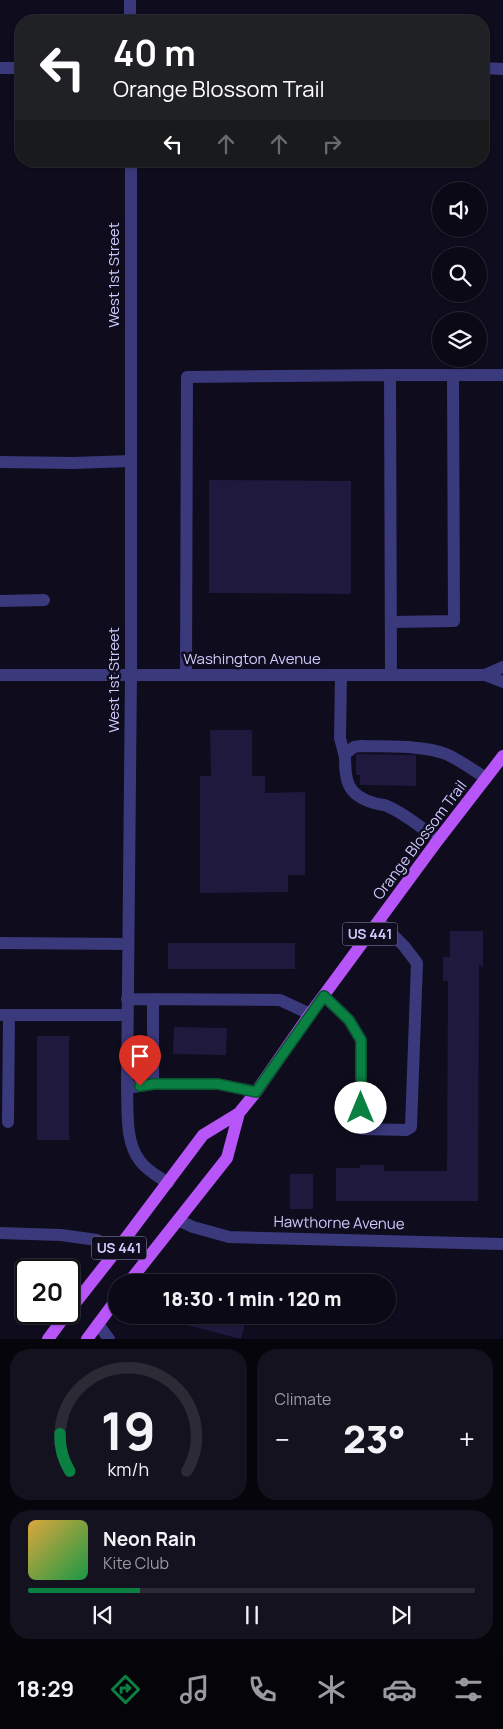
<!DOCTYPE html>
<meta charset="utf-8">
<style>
body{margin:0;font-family:Manrope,sans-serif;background:#14121f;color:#f1f3f6;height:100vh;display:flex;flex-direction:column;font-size:19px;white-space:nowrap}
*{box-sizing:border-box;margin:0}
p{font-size:16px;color:#9a9aa1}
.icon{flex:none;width:28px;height:28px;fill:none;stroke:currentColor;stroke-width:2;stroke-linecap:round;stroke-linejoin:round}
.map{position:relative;height:1339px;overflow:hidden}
.details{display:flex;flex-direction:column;gap:10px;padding:10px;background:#06050c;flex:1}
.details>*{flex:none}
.banner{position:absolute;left:15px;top:15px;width:474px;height:152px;border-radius:20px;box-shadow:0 1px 4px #0004,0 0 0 1px #2b2a35;background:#202124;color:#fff;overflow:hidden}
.tools{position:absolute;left:432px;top:182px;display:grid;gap:10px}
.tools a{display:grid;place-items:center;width:55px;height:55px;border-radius:50%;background:#0b0916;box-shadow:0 1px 4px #0004,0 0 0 1px #2b2a35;font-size:25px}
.speed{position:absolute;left:15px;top:1259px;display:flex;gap:10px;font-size:25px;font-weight:700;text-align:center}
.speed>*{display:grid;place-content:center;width:65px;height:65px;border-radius:50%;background:#0b0916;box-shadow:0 1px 4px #0004,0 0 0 1px #2b2a35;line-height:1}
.speed .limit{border:2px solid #111;border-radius:8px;background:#fff;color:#111}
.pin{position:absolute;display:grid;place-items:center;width:42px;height:42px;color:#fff;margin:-51px -21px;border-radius:50% 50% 50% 0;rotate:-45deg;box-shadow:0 0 5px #0007}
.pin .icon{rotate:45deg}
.me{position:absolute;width:55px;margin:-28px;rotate:0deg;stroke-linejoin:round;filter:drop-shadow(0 0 4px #0008)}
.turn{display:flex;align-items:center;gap:18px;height:105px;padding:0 15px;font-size:22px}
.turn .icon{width:65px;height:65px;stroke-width:2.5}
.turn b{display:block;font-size:35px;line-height:42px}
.lanes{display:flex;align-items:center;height:48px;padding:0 15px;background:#0003;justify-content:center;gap:25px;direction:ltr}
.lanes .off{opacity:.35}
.big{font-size:38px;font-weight:800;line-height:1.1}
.details .widget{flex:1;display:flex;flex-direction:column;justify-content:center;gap:8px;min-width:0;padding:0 18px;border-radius:20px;background:#14121f}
.details .dial{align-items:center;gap:0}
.dial svg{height:130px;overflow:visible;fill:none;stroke:#2b2a35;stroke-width:7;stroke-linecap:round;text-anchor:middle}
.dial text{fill:#f1f3f6;stroke:none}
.song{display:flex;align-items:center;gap:15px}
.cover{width:60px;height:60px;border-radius:8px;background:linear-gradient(135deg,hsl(40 70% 55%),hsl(140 70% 35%))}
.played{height:5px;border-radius:2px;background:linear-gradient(90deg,#0b8043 25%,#2b2a35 25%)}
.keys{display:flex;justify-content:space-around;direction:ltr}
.heat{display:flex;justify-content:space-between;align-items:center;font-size:28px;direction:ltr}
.details .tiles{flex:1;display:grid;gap:10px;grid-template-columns:1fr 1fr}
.widget:last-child{grid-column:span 2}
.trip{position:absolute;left:108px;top:1274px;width:288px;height:50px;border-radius:25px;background:#0b0916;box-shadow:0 1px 4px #0004,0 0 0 1px #2b2a35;font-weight:800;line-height:50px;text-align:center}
.menu{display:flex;height:80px;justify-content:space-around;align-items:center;background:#040409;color:#9a9aa1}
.menu .icon{width:35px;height:35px}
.menu .current{color:#0b8043}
.menu b{font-size:22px;color:#f1f3f6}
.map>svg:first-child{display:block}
.building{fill:#1f193d}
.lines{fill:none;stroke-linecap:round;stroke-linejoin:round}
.minor{stroke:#39397b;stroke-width:12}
.major{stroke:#b755f9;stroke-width:12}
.route-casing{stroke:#07532c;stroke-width:12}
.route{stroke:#0b8043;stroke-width:9}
.labels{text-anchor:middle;stroke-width:5;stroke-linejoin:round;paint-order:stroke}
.shield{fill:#0f0c1d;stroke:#9591ba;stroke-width:1}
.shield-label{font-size:14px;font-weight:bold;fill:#cfcafd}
.street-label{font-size:15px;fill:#cfcafd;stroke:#0f0c1d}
</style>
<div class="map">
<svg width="503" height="1339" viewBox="0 0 503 1339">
<rect width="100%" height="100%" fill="#0f0c1d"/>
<path class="building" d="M209,480L351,481V594L209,593Z
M210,730H252V776H265V793L305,792V875H288V892L200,893V776H211Z
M356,754L416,755V786L360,785V775H356Z
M450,931H483V968L479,964L478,1201H336V1168H360V1165H384V1171H447L448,981H443V957H450Z
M168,943H295V969H168Z
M174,1027L227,1028L226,1055L173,1054Z
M37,1036H69V1140H37Z
M290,1174H313V1209H290Z
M185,1315H247L241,1339L183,1324Z"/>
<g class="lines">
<path class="minor" d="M130,0V21
M0,68H21
M482,68L503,69
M131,161V675L127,1088C128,1111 125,1142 140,1161C146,1170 159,1177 168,1183
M390,375H453L454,621L391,622
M453,375H503
M0,462L73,463L131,461
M0,601L44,600
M0,675H485L503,682
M186,675L187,377L390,375L391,675
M341,675L340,738L345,757
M485,675L503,667
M438,840C423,829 407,815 389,807C385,804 379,805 374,803C346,795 345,780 345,754L354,747L361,746C386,747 424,745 446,754C460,760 473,770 486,778
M0,943L128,944
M324,996L349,1020L361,1040V1125L363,1129L406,1130L411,1127L417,963L404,946L379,921
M127,999L280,1000L310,1014
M0,1015H127
M153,1084V999
M127,1088L153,1084H218L256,1092
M8,1122L9,1015
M178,1220L193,1227L229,1237L503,1244
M0,1233L61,1235L97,1240L113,1255
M98,1324L109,1339"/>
<path class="major" d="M129,1282L227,1158L239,1113
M69,1311L113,1255L203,1135L239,1113L256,1092L310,1014L438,840L503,756
M48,1339L68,1312
M87,1339L116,1300"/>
</g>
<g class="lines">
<g class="route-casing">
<path id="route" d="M140,1086L153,1084H218L256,1092L324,996L349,1020L361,1040V1108"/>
</g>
<use href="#route" class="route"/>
</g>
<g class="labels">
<g class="shield">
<rect x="342.5" y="922.5" width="55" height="23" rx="4"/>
<rect x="91.5" y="1236.5" width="55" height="23" rx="4"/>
</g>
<g class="shield-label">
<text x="370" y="939">US 441</text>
<text x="119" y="1253">US 441</text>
</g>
<g class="street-label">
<text transform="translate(114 275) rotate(-90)" y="5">West 1st Street</text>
<text x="252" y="664">Washington Avenue</text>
<text transform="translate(114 680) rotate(-90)" y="5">West 1st Street</text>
<text transform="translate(420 840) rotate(-53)" y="5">Orange Blossom Trail</text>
<text transform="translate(339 1223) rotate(1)" y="5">Hawthorne Avenue</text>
</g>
</g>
</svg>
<div class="tools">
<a><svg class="icon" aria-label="sound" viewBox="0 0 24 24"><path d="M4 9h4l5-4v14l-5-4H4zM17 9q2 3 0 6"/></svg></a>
<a><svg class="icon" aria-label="search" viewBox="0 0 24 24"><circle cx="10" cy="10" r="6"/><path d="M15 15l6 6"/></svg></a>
<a><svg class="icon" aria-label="layers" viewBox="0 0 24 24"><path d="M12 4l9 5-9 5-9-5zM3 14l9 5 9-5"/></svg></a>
</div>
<div class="speed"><div class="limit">20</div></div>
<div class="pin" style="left:140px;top:1086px;background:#d93025"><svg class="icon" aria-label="arrive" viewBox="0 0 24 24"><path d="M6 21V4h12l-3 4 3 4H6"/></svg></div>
<svg class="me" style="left:361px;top:1108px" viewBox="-20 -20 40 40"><circle r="19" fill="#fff"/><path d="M0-13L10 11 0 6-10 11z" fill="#0b8043"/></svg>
<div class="trip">18:30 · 1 min · 120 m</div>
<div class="banner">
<div class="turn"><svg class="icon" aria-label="left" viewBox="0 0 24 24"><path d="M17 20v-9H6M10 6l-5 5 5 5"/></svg><div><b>40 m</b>Orange Blossom Trail</div></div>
<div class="lanes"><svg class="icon" aria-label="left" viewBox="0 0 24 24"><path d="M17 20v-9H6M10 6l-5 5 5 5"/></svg><svg class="icon off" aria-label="ahead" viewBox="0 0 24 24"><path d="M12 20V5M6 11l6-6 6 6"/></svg><svg class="icon off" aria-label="ahead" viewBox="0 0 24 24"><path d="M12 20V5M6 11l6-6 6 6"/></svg><svg class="icon off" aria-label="right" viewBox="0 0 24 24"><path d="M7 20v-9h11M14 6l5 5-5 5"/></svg></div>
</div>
</div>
<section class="details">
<div class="tiles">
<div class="widget dial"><svg viewBox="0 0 100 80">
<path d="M14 69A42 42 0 1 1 86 69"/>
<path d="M14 69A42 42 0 0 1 8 46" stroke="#0b8043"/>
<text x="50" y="56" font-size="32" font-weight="700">19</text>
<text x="50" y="72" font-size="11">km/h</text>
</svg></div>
<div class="widget"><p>Climate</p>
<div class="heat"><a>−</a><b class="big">23°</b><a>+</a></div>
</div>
<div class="widget">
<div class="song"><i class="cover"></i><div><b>Neon Rain</b><p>Kite Club</p></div></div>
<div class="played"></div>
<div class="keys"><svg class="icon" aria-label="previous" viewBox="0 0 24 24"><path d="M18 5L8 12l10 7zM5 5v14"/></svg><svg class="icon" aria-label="pause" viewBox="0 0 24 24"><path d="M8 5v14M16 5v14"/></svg><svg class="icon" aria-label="next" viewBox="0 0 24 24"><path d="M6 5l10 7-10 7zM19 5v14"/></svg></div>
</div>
</div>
</section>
<nav class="menu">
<b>18:29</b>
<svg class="icon current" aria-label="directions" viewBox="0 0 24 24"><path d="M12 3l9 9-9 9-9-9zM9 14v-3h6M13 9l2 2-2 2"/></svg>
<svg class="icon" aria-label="music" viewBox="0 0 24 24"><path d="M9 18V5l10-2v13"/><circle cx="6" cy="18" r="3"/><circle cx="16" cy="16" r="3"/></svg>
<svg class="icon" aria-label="phone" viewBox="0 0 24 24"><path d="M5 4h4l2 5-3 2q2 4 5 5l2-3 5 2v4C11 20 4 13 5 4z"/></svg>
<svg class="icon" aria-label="climate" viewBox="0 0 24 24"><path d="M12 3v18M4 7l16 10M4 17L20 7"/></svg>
<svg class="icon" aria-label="car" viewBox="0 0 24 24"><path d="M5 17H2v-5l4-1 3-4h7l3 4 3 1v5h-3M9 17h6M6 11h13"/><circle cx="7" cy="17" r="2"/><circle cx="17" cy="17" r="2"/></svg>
<svg class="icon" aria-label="filters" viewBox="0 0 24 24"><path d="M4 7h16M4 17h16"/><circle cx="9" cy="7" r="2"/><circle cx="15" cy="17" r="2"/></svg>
</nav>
